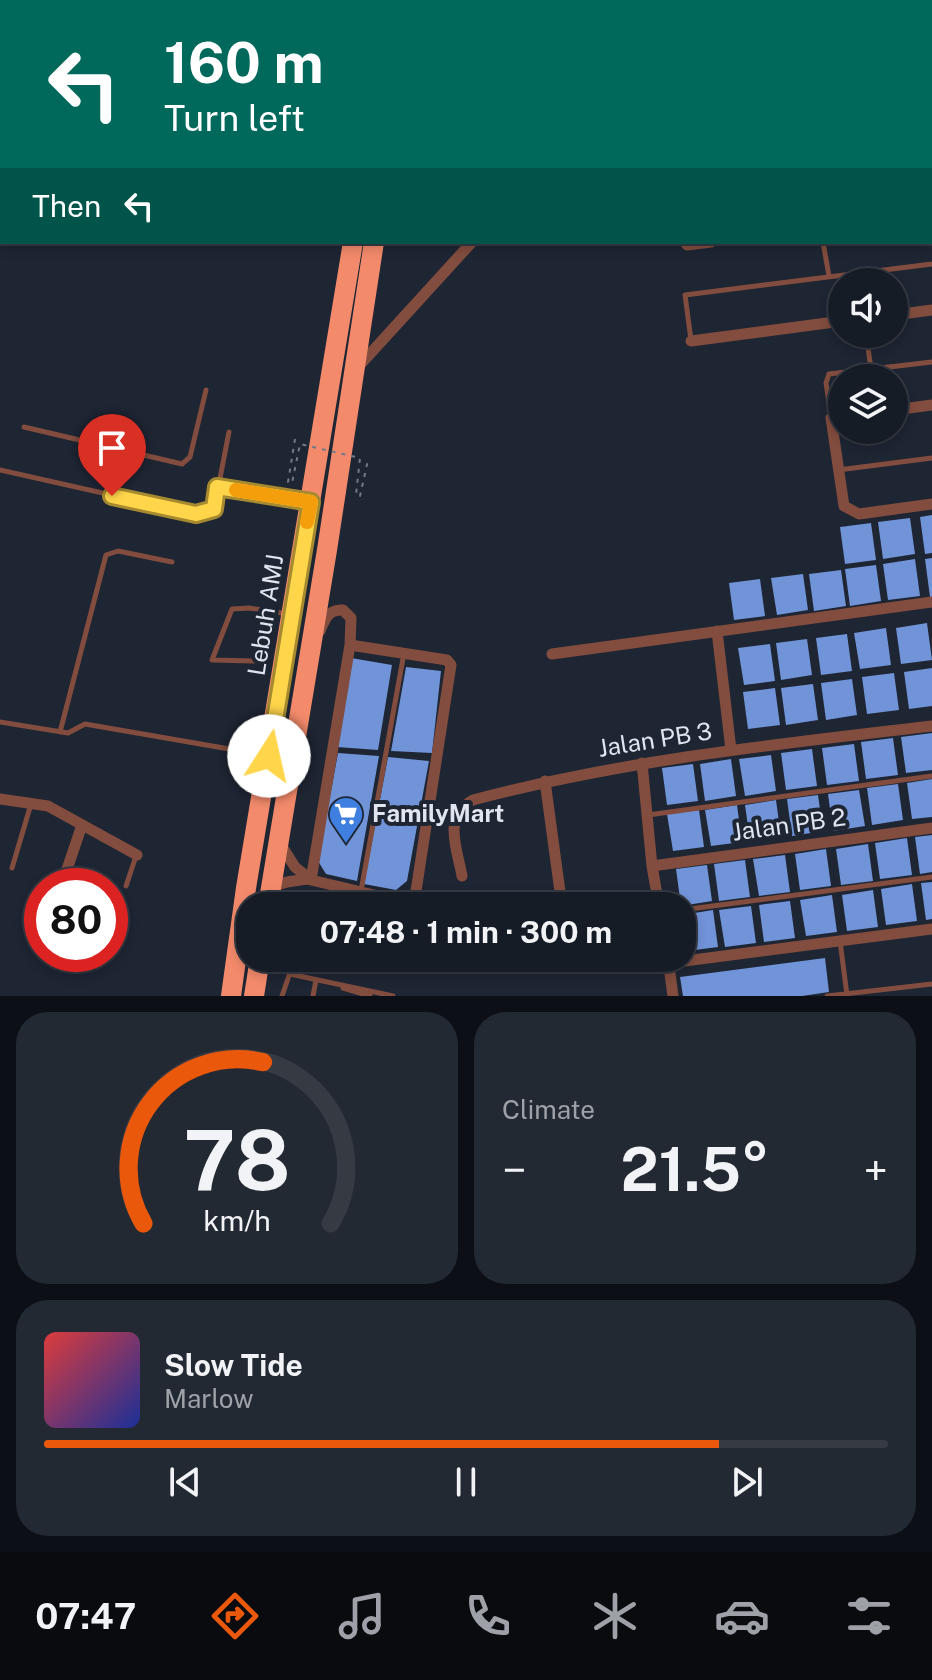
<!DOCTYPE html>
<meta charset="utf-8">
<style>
body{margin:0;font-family:"Public Sans",sans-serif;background:#232932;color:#f1f3f6;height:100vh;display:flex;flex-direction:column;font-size:30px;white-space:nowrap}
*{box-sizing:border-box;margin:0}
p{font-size:26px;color:#9ea1a7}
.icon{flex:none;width:44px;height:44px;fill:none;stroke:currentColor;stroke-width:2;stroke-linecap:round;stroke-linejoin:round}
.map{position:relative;height:996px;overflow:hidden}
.side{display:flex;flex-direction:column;gap:16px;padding:16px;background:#0c0f15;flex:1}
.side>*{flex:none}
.hud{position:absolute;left:0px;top:0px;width:932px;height:244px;box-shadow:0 4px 12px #0003,0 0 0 2px #353a43;background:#00695c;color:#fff;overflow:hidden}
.buttons{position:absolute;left:828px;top:268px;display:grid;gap:16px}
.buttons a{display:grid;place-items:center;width:80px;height:80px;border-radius:50%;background:#161c26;box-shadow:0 4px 12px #0003,0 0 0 2px #353a43;font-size:40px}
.speed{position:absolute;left:24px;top:868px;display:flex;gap:16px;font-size:40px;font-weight:700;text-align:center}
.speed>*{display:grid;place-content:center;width:104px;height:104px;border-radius:50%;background:#161c26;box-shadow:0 4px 12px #0003,0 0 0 2px #353a43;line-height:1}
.speed .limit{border:12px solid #d22;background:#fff;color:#111}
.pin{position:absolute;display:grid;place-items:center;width:68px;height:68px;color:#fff;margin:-82px -34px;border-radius:50% 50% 50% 0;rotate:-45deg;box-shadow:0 0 8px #0007}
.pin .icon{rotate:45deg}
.me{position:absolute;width:88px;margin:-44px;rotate:10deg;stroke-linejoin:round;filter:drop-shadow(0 0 6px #0008)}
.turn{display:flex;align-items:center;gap:28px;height:168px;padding:0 32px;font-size:36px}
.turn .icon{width:104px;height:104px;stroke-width:2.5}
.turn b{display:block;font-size:56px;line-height:68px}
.then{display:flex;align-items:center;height:76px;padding:0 32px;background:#0003;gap:16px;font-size:30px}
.big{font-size:60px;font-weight:700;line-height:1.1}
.side .card{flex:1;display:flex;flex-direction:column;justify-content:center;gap:12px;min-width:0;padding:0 28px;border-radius:32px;background:#232932}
.side .dial{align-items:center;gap:0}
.dial svg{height:208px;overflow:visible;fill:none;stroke:#353a43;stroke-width:7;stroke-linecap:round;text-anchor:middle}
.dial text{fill:#f1f3f6;stroke:none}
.song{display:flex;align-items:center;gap:24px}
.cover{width:96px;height:96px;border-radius:12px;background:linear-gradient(135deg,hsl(0 70% 55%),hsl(230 70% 35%))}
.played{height:8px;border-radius:4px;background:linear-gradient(90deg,#ea580c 80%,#353a43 80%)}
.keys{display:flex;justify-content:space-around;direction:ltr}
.heat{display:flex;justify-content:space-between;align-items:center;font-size:44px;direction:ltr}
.side .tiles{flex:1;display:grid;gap:16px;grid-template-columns:1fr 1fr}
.card:last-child{grid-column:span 2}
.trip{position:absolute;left:236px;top:892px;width:460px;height:80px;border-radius:32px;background:#161c26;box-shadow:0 4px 12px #0003,0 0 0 2px #353a43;font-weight:700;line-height:80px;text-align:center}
.menu{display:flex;height:128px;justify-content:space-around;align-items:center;background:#090b0f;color:#9ea1a7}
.menu .icon{width:56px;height:56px}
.menu .current{color:#ea580c}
.menu b{font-size:36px;color:#f1f3f6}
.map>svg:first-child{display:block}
.building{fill:#7193d8}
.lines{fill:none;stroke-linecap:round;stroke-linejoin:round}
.lane{stroke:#824d3e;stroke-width:5}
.street{stroke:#824d3e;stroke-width:11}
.secondary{stroke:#b66149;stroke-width:16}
.highway{stroke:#f38a6b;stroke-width:20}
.path-bridge{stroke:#737985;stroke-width:2;stroke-dasharray:4 6;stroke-linecap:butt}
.route-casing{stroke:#a68a30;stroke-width:20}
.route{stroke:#ffd54a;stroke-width:14}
.slow{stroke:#f59e0b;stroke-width:14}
.labels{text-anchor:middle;stroke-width:8;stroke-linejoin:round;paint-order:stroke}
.street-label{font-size:24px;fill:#e0e5ef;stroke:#1e2533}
.poi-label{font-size:24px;font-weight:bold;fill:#e0e5ef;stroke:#1e2533;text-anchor:start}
</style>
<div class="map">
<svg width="932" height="996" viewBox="0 0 932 996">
<rect width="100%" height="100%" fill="#1e2533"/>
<path class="building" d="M932,515V553L925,554L920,517Z
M910,518L915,554L883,559L878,522Z
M871,523L876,560L845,564L840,527Z
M932,558V597H930L925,559Z
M915,559L920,596L888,600L883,564Z
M876,565L881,601L850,606L845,569Z
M841,570L846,606L814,611L809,574Z
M803,574L808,610L777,615L771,578Z
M760,579L765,616L734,620L729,583Z
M927,623L932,660L901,664L896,628Z
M886,628L891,665L860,669L854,633Z
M847,634L852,671L821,675L816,638Z
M807,639L812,675L781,680L776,643Z
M770,644L775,681L744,685L738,648Z
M351,658L392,665L378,750L337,747Z
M406,667L441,671L432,753L391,751Z
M932,668V706L909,709L904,672Z
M894,673L899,710L867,714L862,677Z
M852,679L857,715L826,720L821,683Z
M813,684L818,720L786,725L781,688Z
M775,688L780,725L748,729L743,692Z
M932,733V770L906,773L901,737Z
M893,738L898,775L866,779L861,742Z
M854,744L859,781L827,785L822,748Z
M812,749L817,786L786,790L781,753Z
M338,753L379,756L357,881L326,874L318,861Z
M771,755L776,791L745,796L739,759Z
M388,757L429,761L407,881L396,890L364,884Z
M731,759L736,796L705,801L700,764Z
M693,764L698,801L667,805L662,768Z
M932,779V817L912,819L907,783Z
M898,784L903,820L872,825L867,788Z
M859,790L865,826L833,831L828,794Z
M818,795L823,831L792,836L787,799Z
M776,800L781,837L750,841L745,805Z
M737,805L742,842L711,846L705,810Z
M699,810L704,847L673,851L667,814Z
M932,835V872L920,874L915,837Z
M907,838L912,875L880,879L875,843Z
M868,844L873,881L841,885L836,849Z
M826,849L831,886L800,890L795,854Z
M785,855L790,892L759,896L753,859Z
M745,860L750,897L719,901L714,864Z
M707,865L712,901L681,906L676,869Z
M932,882V919L926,920L921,883Z
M912,884L917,921L886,925L881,889Z
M873,890L878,927L847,931L842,895Z
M832,895L837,932L806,936L800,900Z
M790,901L795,938L764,942L759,905Z
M751,906L756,943L725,947L719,910Z
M713,910L718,947L687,951L682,915Z
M825,958L829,992L802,996H683L680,977Z"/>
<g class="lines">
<path class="lane" d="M308,2V0
M823,242L829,276
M866,334L871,369
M691,340L685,295L932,264
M831,416L826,383L829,374L932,362
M24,427L182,464L190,457L206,390
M0,470L196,514L214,509L229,432
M838,470L932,458
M217,487L306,501
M270,611L249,608L232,609L212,660L254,661L261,648L270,611L288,614
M0,722L68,733L85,724L264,755
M60,732L106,555L118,551L172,562
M648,815L932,776
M12,868L31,804
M126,886L136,856
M361,891L404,653
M274,898L295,906
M682,910L932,877
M840,941L847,995
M290,974L393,996
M343,988L370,996
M282,996L295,958
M313,996L316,980H318
M827,996L932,984"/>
<path class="street" d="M361,2V0
M645,2V0
M930,222L932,223
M687,245L711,242
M894,315L932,310
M691,341L842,321
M358,367L472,242
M894,410L932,405
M842,416L831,418L844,506L859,514L932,504
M717,631L731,750
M350,645L447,660L451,665L414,904
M552,654L932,602
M642,763L652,866L659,906
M545,781L561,899
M0,799L48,806L137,855
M281,845L295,867L311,880
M652,866L932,828
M462,876C457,847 442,818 473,800C623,760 778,744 932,726
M311,880L350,645L351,618L343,610C328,609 325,619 320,631
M62,884L82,825
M271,887L287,882L307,879L420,906
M631,958L669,963L932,929
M668,959L673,996"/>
<path class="secondary" d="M804,0L810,2
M930,35L932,36"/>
<path class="highway" d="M395,2L396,0
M418,2L419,0
M268,906L327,550L374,242
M231,996L246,888L353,242
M254,996L260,958"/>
<path class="path-bridge" d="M295,439L288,482L292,483L300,444L360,458L356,495L360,496L368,460"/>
</g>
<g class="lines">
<g class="route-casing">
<path id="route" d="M112,496L196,514L214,509L217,487L311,502L269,756"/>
</g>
<use href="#route" class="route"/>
<path class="slow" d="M236,490L311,502L307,522"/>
</g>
<defs>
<g id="supermarket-pin" transform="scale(1.8)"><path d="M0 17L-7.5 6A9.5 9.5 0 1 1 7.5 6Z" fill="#3f7fe0" stroke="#1e2533"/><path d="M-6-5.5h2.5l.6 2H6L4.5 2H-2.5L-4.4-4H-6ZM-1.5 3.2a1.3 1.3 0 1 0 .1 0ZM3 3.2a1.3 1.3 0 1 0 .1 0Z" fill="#fff"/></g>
</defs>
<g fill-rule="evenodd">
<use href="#supermarket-pin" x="346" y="814"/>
</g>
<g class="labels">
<g class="street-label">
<text transform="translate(266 615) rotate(-81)" y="8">Lebuh AMJ</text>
<text transform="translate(655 740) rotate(-9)" y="8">Jalan PB 3</text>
<text transform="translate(789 825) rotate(-8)" y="8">Jalan PB 2</text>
</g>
<g class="poi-label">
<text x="372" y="822">FamilyMart</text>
</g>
</g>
</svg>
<div class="buttons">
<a><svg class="icon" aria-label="sound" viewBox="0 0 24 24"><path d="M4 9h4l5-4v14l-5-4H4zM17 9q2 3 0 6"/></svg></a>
<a><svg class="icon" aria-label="layers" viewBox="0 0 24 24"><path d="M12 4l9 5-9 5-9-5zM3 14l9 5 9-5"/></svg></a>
</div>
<div class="speed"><div class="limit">80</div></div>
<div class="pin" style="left:112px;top:496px;background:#d93025"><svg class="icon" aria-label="arrive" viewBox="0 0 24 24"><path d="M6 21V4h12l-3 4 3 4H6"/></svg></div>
<svg class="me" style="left:269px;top:756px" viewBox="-20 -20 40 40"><circle r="19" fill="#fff"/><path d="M0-13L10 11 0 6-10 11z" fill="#ffd54a"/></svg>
<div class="trip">07:48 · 1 min · 300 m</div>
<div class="hud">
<div class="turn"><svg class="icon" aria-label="left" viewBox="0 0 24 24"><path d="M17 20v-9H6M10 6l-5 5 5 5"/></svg><div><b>160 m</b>Turn left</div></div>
<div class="then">Then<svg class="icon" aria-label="left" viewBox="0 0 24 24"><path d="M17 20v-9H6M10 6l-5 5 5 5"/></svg></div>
</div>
</div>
<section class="side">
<div class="tiles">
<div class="card dial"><svg viewBox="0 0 100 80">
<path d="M14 69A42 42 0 1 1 86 69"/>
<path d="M14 69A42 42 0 0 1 60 7" stroke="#ea580c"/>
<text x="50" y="56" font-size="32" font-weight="700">78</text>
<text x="50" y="72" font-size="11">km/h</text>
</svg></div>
<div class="card"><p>Climate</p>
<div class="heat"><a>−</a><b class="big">21.5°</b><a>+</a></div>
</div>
<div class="card">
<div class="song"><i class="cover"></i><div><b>Slow Tide</b><p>Marlow</p></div></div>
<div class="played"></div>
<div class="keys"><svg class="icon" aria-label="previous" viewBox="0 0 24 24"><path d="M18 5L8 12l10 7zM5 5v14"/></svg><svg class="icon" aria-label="pause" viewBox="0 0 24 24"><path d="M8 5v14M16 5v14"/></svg><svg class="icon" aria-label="next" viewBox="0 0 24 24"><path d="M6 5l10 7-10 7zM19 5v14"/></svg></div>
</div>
</div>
</section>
<nav class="menu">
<b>07:47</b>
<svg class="icon current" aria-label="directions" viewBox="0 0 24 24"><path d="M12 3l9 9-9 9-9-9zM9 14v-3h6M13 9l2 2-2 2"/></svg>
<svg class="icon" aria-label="music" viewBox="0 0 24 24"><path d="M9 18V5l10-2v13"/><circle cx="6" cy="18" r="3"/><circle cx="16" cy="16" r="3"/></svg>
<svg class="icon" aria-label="phone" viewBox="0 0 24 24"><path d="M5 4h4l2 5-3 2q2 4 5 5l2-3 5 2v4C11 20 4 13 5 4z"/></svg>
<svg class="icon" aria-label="climate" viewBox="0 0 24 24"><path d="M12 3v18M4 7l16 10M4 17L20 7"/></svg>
<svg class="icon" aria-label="car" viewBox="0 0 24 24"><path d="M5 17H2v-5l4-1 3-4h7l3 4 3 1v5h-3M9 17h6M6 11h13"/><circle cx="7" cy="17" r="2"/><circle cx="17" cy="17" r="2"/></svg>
<svg class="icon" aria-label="filters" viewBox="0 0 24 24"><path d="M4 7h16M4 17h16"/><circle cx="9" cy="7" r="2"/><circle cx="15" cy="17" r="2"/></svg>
</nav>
